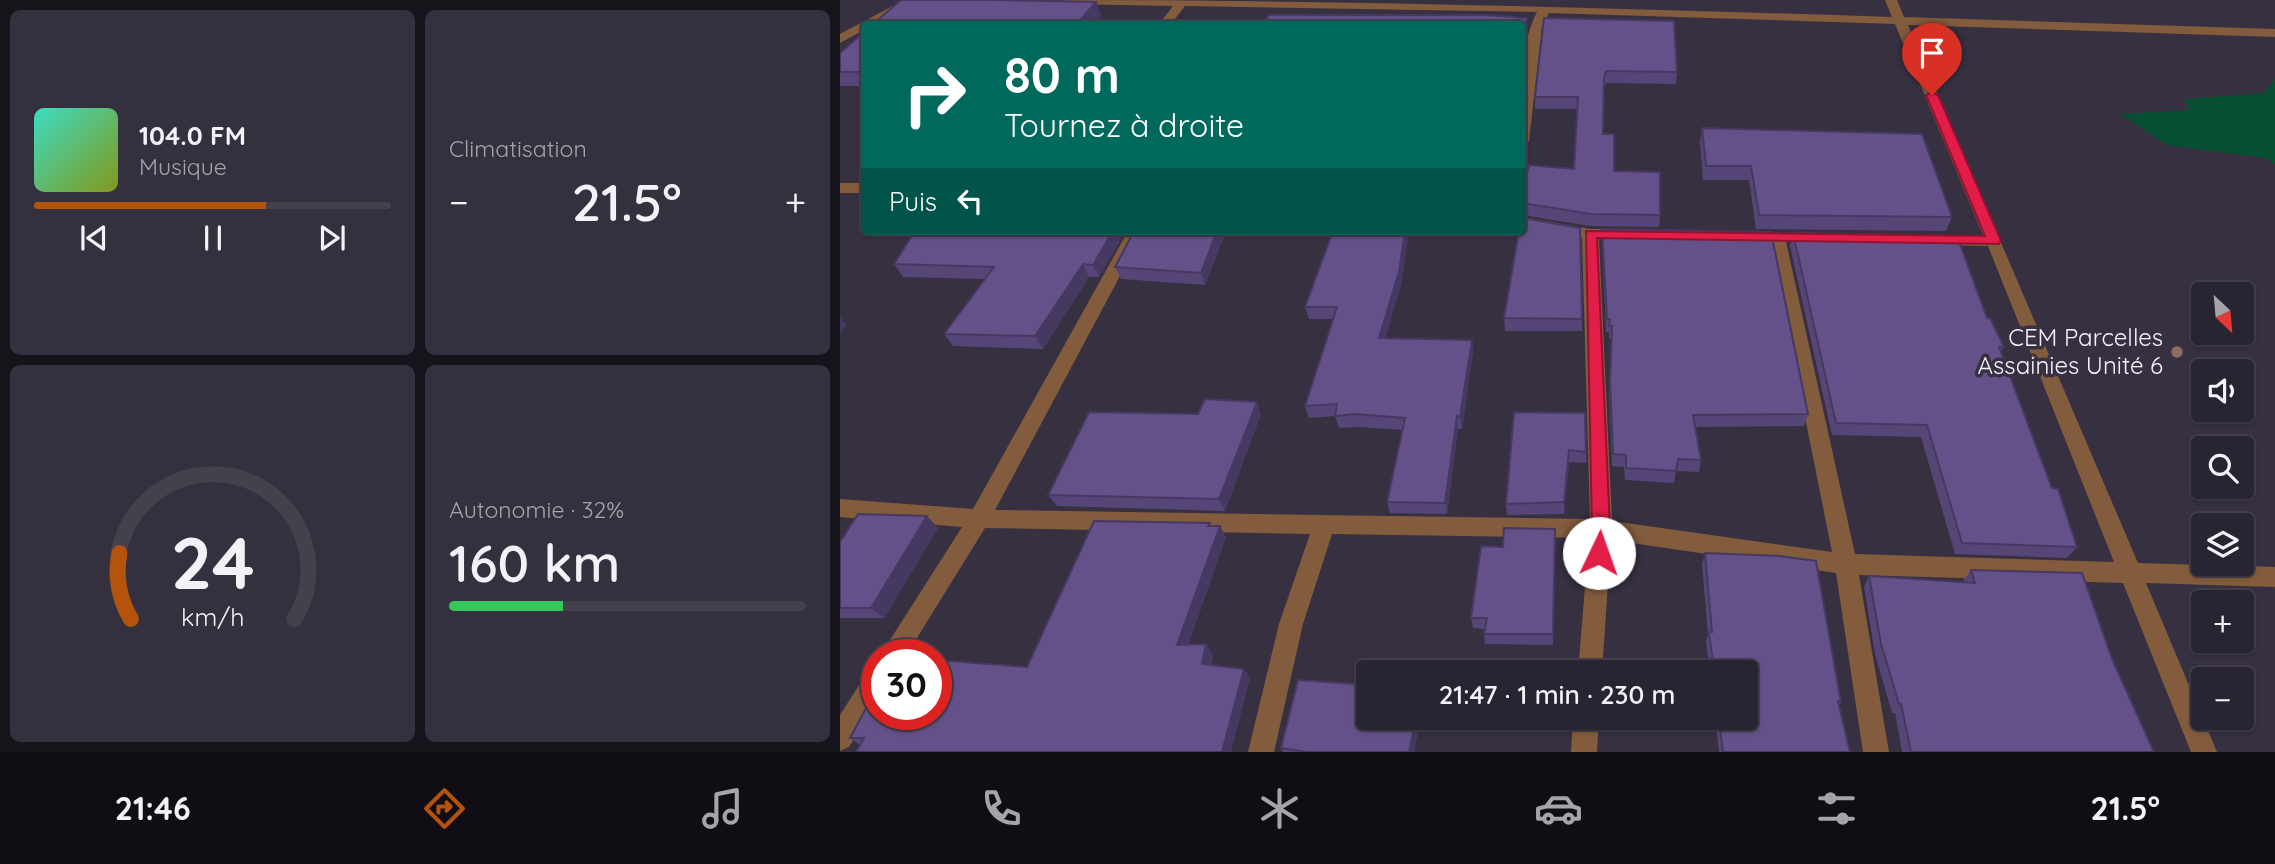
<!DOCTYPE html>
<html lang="fr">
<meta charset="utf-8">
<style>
body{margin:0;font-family:Quicksand,sans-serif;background:#34303d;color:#f1f3f6;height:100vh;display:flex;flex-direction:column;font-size:26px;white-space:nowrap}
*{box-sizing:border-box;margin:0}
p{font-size:23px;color:#a5a4ab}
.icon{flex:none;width:38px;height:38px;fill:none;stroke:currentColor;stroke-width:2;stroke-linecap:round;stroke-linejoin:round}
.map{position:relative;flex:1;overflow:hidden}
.sheet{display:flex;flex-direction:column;gap:10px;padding:10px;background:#16141b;width:840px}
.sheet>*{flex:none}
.banner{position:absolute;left:21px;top:21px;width:665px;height:214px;border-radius:7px;box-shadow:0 2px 5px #0004,0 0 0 2px #44414d;background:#00695c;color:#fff;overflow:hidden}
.needle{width:46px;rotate:154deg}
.buttons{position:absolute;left:1351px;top:282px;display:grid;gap:14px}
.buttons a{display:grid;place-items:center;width:63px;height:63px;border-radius:7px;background:#282431;box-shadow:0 2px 5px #0004,0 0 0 2px #44414d;font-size:35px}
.speed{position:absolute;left:21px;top:639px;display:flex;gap:14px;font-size:35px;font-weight:700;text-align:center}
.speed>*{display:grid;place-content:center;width:91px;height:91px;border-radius:50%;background:#282431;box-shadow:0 2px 5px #0004,0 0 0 2px #44414d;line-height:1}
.speed .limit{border:10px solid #d22;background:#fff;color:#111}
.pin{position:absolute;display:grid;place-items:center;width:60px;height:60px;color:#fff;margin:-72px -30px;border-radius:50% 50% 50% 0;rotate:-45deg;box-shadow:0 0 7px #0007}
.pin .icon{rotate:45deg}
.me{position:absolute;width:77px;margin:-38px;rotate:3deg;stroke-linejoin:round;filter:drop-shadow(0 0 5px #0008)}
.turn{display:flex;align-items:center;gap:24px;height:147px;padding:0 28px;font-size:32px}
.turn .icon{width:91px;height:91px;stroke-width:2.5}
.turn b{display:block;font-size:49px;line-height:60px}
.then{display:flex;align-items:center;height:66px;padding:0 28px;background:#0003;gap:14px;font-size:26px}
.big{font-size:52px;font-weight:600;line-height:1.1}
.sheet .tile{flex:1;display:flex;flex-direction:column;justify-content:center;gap:10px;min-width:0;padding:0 24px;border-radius:10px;background:#34303d}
.sheet .dial{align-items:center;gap:0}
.dial svg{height:182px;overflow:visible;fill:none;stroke:#44414d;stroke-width:7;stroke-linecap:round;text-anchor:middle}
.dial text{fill:#f1f3f6;stroke:none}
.song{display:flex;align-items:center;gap:21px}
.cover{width:84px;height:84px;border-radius:10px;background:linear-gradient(135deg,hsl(170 70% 55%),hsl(70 70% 35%))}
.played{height:7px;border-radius:4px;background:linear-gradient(90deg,#b45309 65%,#44414d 65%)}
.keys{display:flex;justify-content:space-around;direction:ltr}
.heat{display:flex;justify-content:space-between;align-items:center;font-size:38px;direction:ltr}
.charge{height:10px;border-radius:5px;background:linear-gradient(90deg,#34c759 32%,#44414d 0)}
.sheet .tiles{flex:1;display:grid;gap:10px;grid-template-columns:repeat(2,1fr)}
.trip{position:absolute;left:516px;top:660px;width:402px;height:70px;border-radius:7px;background:#282431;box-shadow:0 2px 5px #0004,0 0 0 2px #44414d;font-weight:600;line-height:70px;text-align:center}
.menu{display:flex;height:112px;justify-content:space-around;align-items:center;background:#100e14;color:#a5a4ab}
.menu .icon{width:49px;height:49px}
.menu .current{color:#b45309}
.menu b{font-size:32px;color:#f1f3f6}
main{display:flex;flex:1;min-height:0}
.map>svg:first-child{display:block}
.green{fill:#074f32}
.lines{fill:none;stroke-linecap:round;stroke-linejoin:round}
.minor{fill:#835c3d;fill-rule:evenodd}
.wall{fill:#564677}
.shaded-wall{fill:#463961}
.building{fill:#64518a;stroke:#463961;stroke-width:2}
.route{fill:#e11d48;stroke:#92132f;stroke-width:2}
.education-dot{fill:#8d6e63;stroke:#363041;stroke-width:2.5}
.labels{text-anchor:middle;stroke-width:7;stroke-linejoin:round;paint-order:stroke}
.poi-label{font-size:24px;fill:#f5f2fd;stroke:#363041;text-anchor:end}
</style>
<main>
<section class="sheet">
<div class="tiles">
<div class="tile">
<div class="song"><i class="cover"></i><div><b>104.0 FM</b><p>Musique</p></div></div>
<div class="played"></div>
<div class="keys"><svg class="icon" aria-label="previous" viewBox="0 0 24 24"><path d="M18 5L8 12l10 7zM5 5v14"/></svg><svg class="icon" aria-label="pause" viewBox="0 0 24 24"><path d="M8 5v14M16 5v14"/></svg><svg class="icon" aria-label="next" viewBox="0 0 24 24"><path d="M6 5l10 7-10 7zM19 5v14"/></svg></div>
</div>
<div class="tile"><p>Climatisation</p>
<div class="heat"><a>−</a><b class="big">21.5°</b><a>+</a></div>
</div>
<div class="tile dial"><svg viewBox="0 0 100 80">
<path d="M14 69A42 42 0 1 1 86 69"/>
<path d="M14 69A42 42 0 0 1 9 40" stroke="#b45309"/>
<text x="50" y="56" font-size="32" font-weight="700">24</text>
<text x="50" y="72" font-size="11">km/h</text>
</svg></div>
<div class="tile"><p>Autonomie · 32%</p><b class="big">160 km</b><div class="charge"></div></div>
</div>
</section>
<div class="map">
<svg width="1435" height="752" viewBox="0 0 1435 752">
<rect width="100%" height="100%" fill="#363041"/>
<path class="green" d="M1435,79V164L1425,158L1327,145L1280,114L1349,110L1344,99L1424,93Z"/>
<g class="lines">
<path class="minor" d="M64,0H79L35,24H24V30L0,43V34Z
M222,0C499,0 775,8 1052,17L1045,0H1057L1064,17L1435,29V37L1068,25L1298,563L1435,567V587L1306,583L1377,752H1351L1283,583L1019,575L1049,752H1023L996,573L771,540L762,672H738L749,538L492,534L463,624L434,752H408L439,624L470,534L145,528L67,654H41L122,527L0,517V499L133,509L288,231H304L155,510L750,519L742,238L682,227V217L750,229H789L797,234L789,239H759L772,521L992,552L929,237L937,232L945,237L1015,554L1274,562L1148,246L1092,245L1084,240L1092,235H1143L1055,24L709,13L702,26L689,141L682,145C682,103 677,50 697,12L345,6L331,24H319L333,6L228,4Z
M0,183H24V193H0Z
M37,668V703L9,747L0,751V715L28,671Z
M733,718H759L757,752H731Z"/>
</g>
<path class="wall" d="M704,18L837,72L836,84L766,83L764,89L763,134L774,171L820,215L819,227L750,226L682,215V195L734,169L737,109H695V97Z
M24,32V86H0V53Z
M862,128L1112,217L1106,231L916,229L909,180H863L860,142Z
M762,229L968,414L964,426L855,427L861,460L859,472L836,471L834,483L785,480L784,467L772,466L769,393L771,339L769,338V332H766L762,242Z
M183,231H286L259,277H249L203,349L113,346L104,334L145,279L63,277L54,264L180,235Z
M294,231H386L365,285L281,279L275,267Z
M493,231H569L561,285L545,338L632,340L633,352L622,429H618L607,514L550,513L547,502L563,430L518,427L499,428L495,416L469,418L465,406L493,319H469L465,307Z
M953,233L1147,318L1164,347L1161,352L1212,488L1237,547L1227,558L1115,554L1081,437L992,435L950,246Z
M664,318L742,319V331H665Z
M674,412L746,452V463L729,462L724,514L667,515L666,504Z
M358,414H421L385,511L217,506L208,495Z
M87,516L98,528L44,618H0V542Z
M371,526L386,537L348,645L366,644L373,655L371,665L404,669L410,679L20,745L10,738L187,667Z
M715,529L713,645L645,644L644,634L645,629L633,628L631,618L663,547Z
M865,553L1001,702L999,706L1010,752H879L875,718H906V672H870L866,642L868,635L862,564Z
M1131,570L1272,659L1314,752H1062L1055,713H1052L1035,654L1024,587L1029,576L1124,582L1123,581Z
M528,718H580L574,752H443L441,748Z"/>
<path class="shaded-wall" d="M256,2L262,16L255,24H237Z
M687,18V30L682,52V38Z
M273,231H286L259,277L253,265Z
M377,231H386L365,285L361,273Z
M565,231H569L561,285L542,350L539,338Z
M243,264L249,277L203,349L195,336Z
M0,317L7,325L0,333Z
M632,340L633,352L622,429L620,417Z
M417,402L421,414L385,511L379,499Z
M617,416L618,429L607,514L605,503Z
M729,450V462L724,514V502Z
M87,516L98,528L44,618L31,608Z
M380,526L386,537L344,656L337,645Z
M366,644L373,655L369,674L362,664Z
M404,669L410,679L391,752H382Z
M576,718H580L574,752H569Z"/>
<path class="building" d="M61,0H154L256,2L237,24H33Z
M429,15H646L687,18L682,38V24H424Z
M704,18L834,21L837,72L766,71L764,78L763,134H774V171L820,172V215L751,214L682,203V195L689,165L734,169L738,97H695Z
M24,32V72H0V53Z
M862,128L1082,134L1112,217L919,215L911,166H866Z
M682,218L740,228L742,319L664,318L679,231H682Z
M762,229L931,232L968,414L853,415L861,460L838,459L836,471L786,468V455L773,454L770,381L772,326H769L770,319H767Z
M75,231H101L180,235L183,231H273L253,265L243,264L195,336L104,334L154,267L54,264Z
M294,231H377L361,273L275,267Z
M493,231H565L559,272L539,338L632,340L620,417L617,416L605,503L547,502L565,418L515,414L495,416L497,404L465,406L497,307H465Z
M953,233L1117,236L1147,318H1150L1164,347H1159L1212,488L1218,489L1237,547L1122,543L1087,425L996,423Z
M365,399L417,402L379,499L208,495L249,412L358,414Z
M674,412L745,413L746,452L729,450L724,502L666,504Z
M18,514L87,516L31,608H0V542Z
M254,521L370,523L368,526H380L337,645L366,644L362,664L404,669L382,752H16L24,738H10L37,688V714H96V660L187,667Z
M664,528L715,529L713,634H644L647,618H631L641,546L663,547Z
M865,553L939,556L976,561L1001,702L998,701L1010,752H883L879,718H906V672H874L869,632H872Z
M1131,570L1242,573L1272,659L1314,752H1071L1061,704H1059L1041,644L1029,576L1135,583Z
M458,680L528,685V718H576L569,752H467L441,748Z"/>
<path class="route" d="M1092,92L1098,95L1161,241L1159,244L757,238L770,529L766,559L759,561L753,559L750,553L752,529L746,231L1145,236L1086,95Z"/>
<circle class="education-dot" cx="1337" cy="352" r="7"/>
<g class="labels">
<g class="poi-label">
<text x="1323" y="346">CEM Parcelles<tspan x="1323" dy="28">Assainies Unité 6</tspan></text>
</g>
</g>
</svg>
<div class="buttons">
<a><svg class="needle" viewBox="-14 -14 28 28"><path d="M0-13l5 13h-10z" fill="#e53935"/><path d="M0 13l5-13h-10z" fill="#a5a4ab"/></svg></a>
<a><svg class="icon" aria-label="sound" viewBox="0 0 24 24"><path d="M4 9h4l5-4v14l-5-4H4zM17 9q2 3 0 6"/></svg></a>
<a><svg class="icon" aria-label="search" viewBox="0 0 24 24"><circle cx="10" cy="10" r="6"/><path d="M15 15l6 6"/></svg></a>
<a><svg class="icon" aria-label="layers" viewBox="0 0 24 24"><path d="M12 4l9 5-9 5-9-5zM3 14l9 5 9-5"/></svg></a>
<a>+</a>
<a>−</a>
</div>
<div class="speed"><div class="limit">30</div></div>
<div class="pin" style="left:1092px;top:95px;background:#d93025"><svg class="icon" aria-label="arrive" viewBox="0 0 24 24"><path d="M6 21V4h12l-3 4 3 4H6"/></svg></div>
<svg class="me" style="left:759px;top:553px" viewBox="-20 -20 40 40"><circle r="19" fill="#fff"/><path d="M0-13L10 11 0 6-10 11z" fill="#e11d48"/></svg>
<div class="trip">21:47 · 1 min · 230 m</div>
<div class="banner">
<div class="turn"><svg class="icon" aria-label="right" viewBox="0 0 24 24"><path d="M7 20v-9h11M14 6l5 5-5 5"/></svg><div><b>80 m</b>Tournez à droite</div></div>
<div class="then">Puis<svg class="icon" aria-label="left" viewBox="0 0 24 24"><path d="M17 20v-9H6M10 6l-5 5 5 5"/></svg></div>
</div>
</div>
</main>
<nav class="menu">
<b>21:46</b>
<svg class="icon current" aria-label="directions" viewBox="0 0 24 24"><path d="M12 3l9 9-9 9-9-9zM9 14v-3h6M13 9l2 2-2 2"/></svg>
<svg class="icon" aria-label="music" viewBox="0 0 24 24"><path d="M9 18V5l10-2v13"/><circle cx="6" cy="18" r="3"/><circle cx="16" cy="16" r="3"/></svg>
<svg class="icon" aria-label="phone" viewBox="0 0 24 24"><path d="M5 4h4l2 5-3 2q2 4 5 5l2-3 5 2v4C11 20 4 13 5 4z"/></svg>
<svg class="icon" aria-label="climate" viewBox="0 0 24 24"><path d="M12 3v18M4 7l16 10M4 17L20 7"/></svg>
<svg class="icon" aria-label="car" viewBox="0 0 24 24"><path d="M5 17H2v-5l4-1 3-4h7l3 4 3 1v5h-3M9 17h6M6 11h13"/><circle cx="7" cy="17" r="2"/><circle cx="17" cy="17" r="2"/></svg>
<svg class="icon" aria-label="filters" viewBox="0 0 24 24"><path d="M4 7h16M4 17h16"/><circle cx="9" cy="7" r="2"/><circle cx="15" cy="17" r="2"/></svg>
<b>21.5°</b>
</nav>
